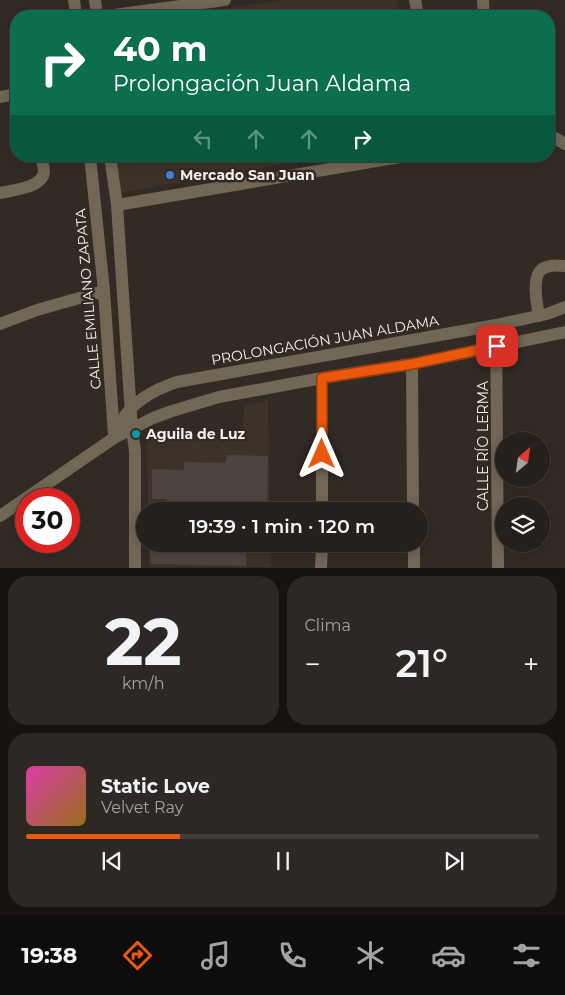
<!DOCTYPE html>
<html lang="es">
<meta charset="utf-8">
<style>
body{margin:0;font-family:Montserrat,sans-serif;background:#2e2825;color:#f1f3f6;height:100vh;display:flex;flex-direction:column;font-size:19px;white-space:nowrap}
*{box-sizing:border-box;margin:0}
p{font-size:16px;color:#a4a3a3}
.icon{flex:none;width:28px;height:28px;fill:none;stroke:currentColor;stroke-width:2;stroke-linecap:round;stroke-linejoin:round}
.map{position:relative;height:568px;overflow:hidden}
.details{display:flex;flex-direction:column;gap:8px;padding:8px;background:#15120f;flex:1}
.details>*{flex:none}
.hud{position:absolute;left:10px;top:10px;width:545px;height:152px;border-radius:20px;box-shadow:0 2px 12px #0003,0 0 0 1px #423e3b;background:#0b6e4f;color:#fff;overflow:hidden}
.needle{width:32px;rotate:29deg}
.controls{position:absolute;left:495px;top:432px;display:grid;gap:10px}
.controls a{display:grid;place-items:center;width:55px;height:55px;border-radius:50%;background:#26201c;box-shadow:0 2px 12px #0003,0 0 0 1px #423e3b;font-size:25px}
.speed{position:absolute;left:15px;top:488px;display:flex;gap:10px;font-size:25px;font-weight:700;text-align:center}
.speed>*{display:grid;place-content:center;width:65px;height:65px;border-radius:50%;background:#26201c;box-shadow:0 2px 12px #0003,0 0 0 1px #423e3b;line-height:1}
.speed .limit{border:8px solid #d22;background:#fff;color:#111}
.pin{position:absolute;display:grid;place-items:center;width:42px;height:42px;color:#fff;margin:-21px;border-radius:10px;box-shadow:0 2px 8px #0006}
.me{position:absolute;width:55px;margin:-28px;rotate:0deg;stroke-linejoin:round;filter:drop-shadow(0 0 4px #0008)}
.turn{display:flex;align-items:center;gap:18px;height:105px;padding:0 20px;font-size:22px}
.turn .icon{width:65px;height:65px;stroke-width:2.5}
.turn b{display:block;font-size:35px;line-height:42px}
.lanes{display:flex;align-items:center;height:48px;padding:0 20px;background:#0003;justify-content:center;gap:25px;direction:ltr}
.lanes .off{opacity:.35}
.big{font-size:38px;font-weight:600;line-height:1.1}
.details .card{flex:1;display:flex;flex-direction:column;justify-content:center;gap:8px;min-width:0;padding:0 18px;border-radius:20px;background:#2e2825}
.details .dial{align-items:center;gap:0}
.dial b{font-size:65px;line-height:1}
.song{display:flex;align-items:center;gap:15px}
.cover{width:60px;height:60px;border-radius:8px;background:linear-gradient(135deg,hsl(320 70% 55%),hsl(40 70% 35%))}
.played{height:5px;border-radius:2px;background:linear-gradient(90deg,#ea580c 30%,#423e3b 30%)}
.keys{display:flex;justify-content:space-around;direction:ltr}
.heat{display:flex;justify-content:space-between;align-items:center;font-size:28px;direction:ltr}
.details .tiles{flex:1;display:grid;gap:8px;grid-template-columns:1fr 1fr}
.card:last-child{grid-column:span 2}
.trip{position:absolute;left:136px;top:502px;width:292px;height:50px;border-radius:25px;background:#26201c;box-shadow:0 2px 12px #0003,0 0 0 1px #423e3b;font-weight:600;line-height:50px;text-align:center}
.menu{display:flex;height:80px;justify-content:space-around;align-items:center;background:#0f0d0b;color:#a4a3a3}
.menu .icon{width:35px;height:35px}
.menu .active{color:#ea580c}
.menu b{font-size:22px;color:#f1f3f6}
.map>svg:first-child{display:block}
.built{fill:#3e3228}
.building{fill:#4d4440}
.lines{fill:none;stroke-linecap:round;stroke-linejoin:round}
.minor{stroke:#726655;stroke-width:12}
.route-casing{stroke:#983908;stroke-width:12}
.route{stroke:#ea580c;stroke-width:9}
.shop-dot{fill:#3f7fe0;stroke:#322b25;stroke-width:2}
.culture-dot{fill:#0f9aa8;stroke:#322b25;stroke-width:2}
.labels{text-anchor:middle;stroke-width:5;stroke-linejoin:round;paint-order:stroke}
.poi-label{font-size:14px;font-weight:bold;fill:#f5f0ed;stroke:#322b25;text-anchor:start}
.street-label{font-size:14px;fill:#f5f0ed;stroke:#322b25}
</style>
<div class="map">
<svg width="565" height="568" viewBox="0 0 565 568">
<rect width="100%" height="100%" fill="#322b25"/>
<path class="built" d="M284,0H396L400,16H174Z
M114,156H330L118,193Z
M268,400L270,511H148L147,441L199,434L243,431L244,405Z
M149,544H270L271,567H149Z"/>
<path class="building" d="M226,455L268,456L267,511H166L167,499H152V469L184,470V462L226,463Z
M166,544L246,545V566L151,564L149,545Z"/>
<g class="lines">
<path class="minor" d="M74,0L76,16
M95,0L97,16
M415,0L418,16
M483,0L484,16
M106,16L225,0
M0,97L11,95L16,96
M549,137L555,138L565,144
M90,156L104,291L114,435
M110,156L117,205L132,429L135,451V568
M0,193C13,190 42,188 44,172C44,167 42,161 41,156
M117,205L406,156
M539,316C537,304 531,277 542,269C548,265 557,265 565,266
M0,324L37,310L104,291
M496,325L498,568
M412,364L413,511
M114,438C117,432 119,426 122,420C134,400 156,389 177,382L496,325L547,314L565,307
M322,511V378
M0,516L114,438L153,418L172,411L219,397L322,378L412,364L565,332
M414,544V568
M321,568L322,544"/>
</g>
<g class="lines">
<g class="route-casing">
<path id="route" d="M322,454V378L412,364L497,346"/>
</g>
<use href="#route" class="route"/>
</g>
<circle class="shop-dot" cx="170" cy="175" r="5"/>
<circle class="culture-dot" cx="136" cy="434" r="5"/>
<g class="labels">
<g class="poi-label">
<text x="180" y="180">Mercado San Juan</text>
<text x="146" y="439">Aguila de Luz</text>
</g>
<g class="street-label">
<text transform="translate(88 299) rotate(-95)" y="5">CALLE EMILIANO ZAPATA</text>
<text transform="translate(325 340) rotate(-10)" y="5">PROLONGACIÓN JUAN ALDAMA</text>
<text transform="translate(483 446) rotate(-90)" y="5">CALLE RÍO LERMA</text>
</g>
</g>
</svg>
<div class="controls">
<a><svg class="needle" viewBox="-14 -14 28 28"><path d="M0-13l5 13h-10z" fill="#e53935"/><path d="M0 13l5-13h-10z" fill="#a4a3a3"/></svg></a>
<a><svg class="icon" aria-label="layers" viewBox="0 0 24 24"><path d="M12 4l9 5-9 5-9-5zM3 14l9 5 9-5"/></svg></a>
</div>
<div class="speed"><div class="limit">30</div></div>
<div class="pin" style="left:497px;top:346px;background:#d93025"><svg class="icon" aria-label="arrive" viewBox="0 0 24 24"><path d="M6 21V4h12l-3 4 3 4H6"/></svg></div>
<svg class="me" style="left:322px;top:454px" viewBox="-20 -20 40 40"><path d="M0-17L14 15 0 8-14 15z" fill="#ea580c" stroke="#fff" stroke-width="4"/></svg>
<div class="trip">19:39 · 1 min · 120 m</div>
<div class="hud">
<div class="turn"><svg class="icon" aria-label="right" viewBox="0 0 24 24"><path d="M7 20v-9h11M14 6l5 5-5 5"/></svg><div><b>40 m</b>Prolongación Juan Aldama</div></div>
<div class="lanes"><svg class="icon off" aria-label="left" viewBox="0 0 24 24"><path d="M17 20v-9H6M10 6l-5 5 5 5"/></svg><svg class="icon off" aria-label="ahead" viewBox="0 0 24 24"><path d="M12 20V5M6 11l6-6 6 6"/></svg><svg class="icon off" aria-label="ahead" viewBox="0 0 24 24"><path d="M12 20V5M6 11l6-6 6 6"/></svg><svg class="icon" aria-label="right" viewBox="0 0 24 24"><path d="M7 20v-9h11M14 6l5 5-5 5"/></svg></div>
</div>
</div>
<section class="details">
<div class="tiles">
<div class="card dial"><b>22</b><p>km/h</p></div>
<div class="card"><p>Clima</p>
<div class="heat"><a>−</a><b class="big">21°</b><a>+</a></div>
</div>
<div class="card">
<div class="song"><i class="cover"></i><div><b>Static Love</b><p>Velvet Ray</p></div></div>
<div class="played"></div>
<div class="keys"><svg class="icon" aria-label="previous" viewBox="0 0 24 24"><path d="M18 5L8 12l10 7zM5 5v14"/></svg><svg class="icon" aria-label="pause" viewBox="0 0 24 24"><path d="M8 5v14M16 5v14"/></svg><svg class="icon" aria-label="next" viewBox="0 0 24 24"><path d="M6 5l10 7-10 7zM19 5v14"/></svg></div>
</div>
</div>
</section>
<nav class="menu">
<b>19:38</b>
<svg class="icon active" aria-label="directions" viewBox="0 0 24 24"><path d="M12 3l9 9-9 9-9-9zM9 14v-3h6M13 9l2 2-2 2"/></svg>
<svg class="icon" aria-label="music" viewBox="0 0 24 24"><path d="M9 18V5l10-2v13"/><circle cx="6" cy="18" r="3"/><circle cx="16" cy="16" r="3"/></svg>
<svg class="icon" aria-label="phone" viewBox="0 0 24 24"><path d="M5 4h4l2 5-3 2q2 4 5 5l2-3 5 2v4C11 20 4 13 5 4z"/></svg>
<svg class="icon" aria-label="climate" viewBox="0 0 24 24"><path d="M12 3v18M4 7l16 10M4 17L20 7"/></svg>
<svg class="icon" aria-label="car" viewBox="0 0 24 24"><path d="M5 17H2v-5l4-1 3-4h7l3 4 3 1v5h-3M9 17h6M6 11h13"/><circle cx="7" cy="17" r="2"/><circle cx="17" cy="17" r="2"/></svg>
<svg class="icon" aria-label="filters" viewBox="0 0 24 24"><path d="M4 7h16M4 17h16"/><circle cx="9" cy="7" r="2"/><circle cx="15" cy="17" r="2"/></svg>
</nav>
